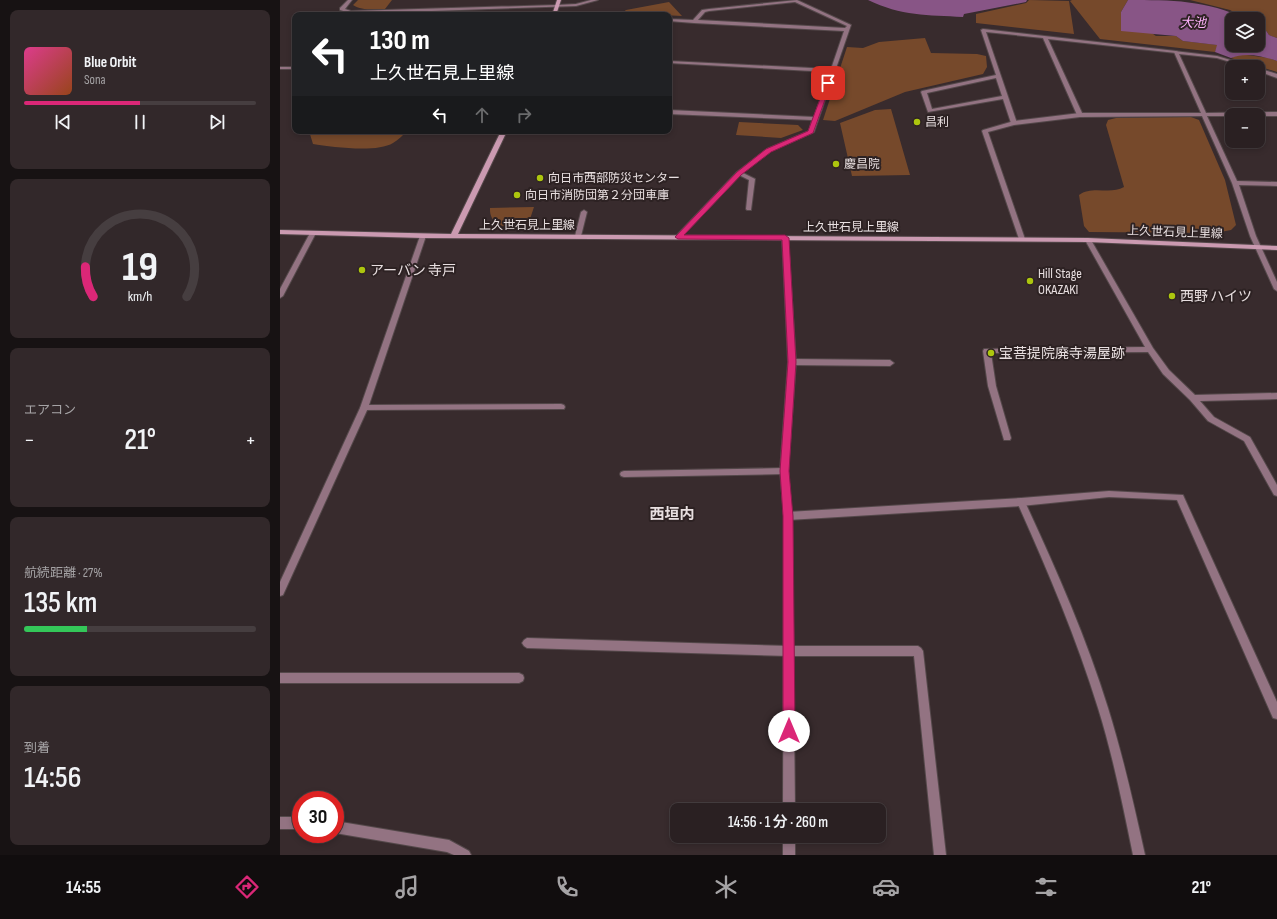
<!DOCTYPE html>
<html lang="ja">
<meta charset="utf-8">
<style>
body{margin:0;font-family:"Sofia Sans Condensed","Noto Sans JP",sans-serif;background:#32282a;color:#f1f3f6;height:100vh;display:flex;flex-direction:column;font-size:15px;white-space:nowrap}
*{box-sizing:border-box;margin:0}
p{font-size:13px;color:#a5a3a5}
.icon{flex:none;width:22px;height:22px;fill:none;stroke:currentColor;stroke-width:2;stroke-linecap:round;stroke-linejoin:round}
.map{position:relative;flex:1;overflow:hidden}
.panel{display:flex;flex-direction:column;gap:10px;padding:10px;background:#171213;width:280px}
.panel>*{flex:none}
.top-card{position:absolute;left:12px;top:12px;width:380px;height:122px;border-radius:8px;box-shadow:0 2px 6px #0003,0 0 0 1px #463e40;background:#202124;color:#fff;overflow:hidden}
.fabs{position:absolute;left:945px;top:12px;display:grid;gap:8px}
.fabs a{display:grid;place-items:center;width:40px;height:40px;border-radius:8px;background:#2a2022;box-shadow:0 2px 6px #0003,0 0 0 1px #463e40;font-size:20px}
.speed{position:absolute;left:12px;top:791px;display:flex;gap:8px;font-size:20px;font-weight:700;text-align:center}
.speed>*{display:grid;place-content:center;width:52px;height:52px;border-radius:50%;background:#2a2022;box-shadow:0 2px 6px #0003,0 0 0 1px #463e40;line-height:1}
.speed .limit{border:6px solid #d22;background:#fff;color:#111}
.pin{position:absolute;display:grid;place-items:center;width:34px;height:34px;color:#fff;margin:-17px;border-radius:8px;box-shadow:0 2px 6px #0006}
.me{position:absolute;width:44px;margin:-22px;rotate:0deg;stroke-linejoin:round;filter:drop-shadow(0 0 3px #0008)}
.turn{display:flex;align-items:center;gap:14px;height:84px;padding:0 12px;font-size:18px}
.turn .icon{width:52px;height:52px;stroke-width:2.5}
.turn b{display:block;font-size:28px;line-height:34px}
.lanes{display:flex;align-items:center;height:38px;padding:0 12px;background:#0003;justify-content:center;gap:20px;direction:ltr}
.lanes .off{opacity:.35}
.big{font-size:30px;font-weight:600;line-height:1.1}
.panel .tile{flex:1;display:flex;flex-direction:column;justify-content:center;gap:6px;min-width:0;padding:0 14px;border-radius:8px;background:#32282a}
.panel .dial{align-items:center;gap:0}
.dial svg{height:104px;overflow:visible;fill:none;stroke:#463e40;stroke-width:7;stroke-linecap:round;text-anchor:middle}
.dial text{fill:#f1f3f6;stroke:none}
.song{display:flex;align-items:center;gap:12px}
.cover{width:48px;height:48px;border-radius:6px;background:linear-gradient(135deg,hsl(330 70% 55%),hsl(20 70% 35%))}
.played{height:4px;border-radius:2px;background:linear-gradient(90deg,#db2777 50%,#463e40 50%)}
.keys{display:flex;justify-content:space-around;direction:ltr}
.heat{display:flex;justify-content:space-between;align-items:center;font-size:22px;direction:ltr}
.charge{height:6px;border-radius:3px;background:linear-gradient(90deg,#34c759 27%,#463e40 0)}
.trip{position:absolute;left:390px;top:803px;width:216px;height:40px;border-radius:8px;background:#2a2022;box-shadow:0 2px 6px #0003,0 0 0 1px #463e40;font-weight:600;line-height:40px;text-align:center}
.tabs{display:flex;height:64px;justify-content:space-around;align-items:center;background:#110d0e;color:#a5a3a5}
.tabs .icon{width:28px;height:28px}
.tabs .current{color:#db2777}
.tabs b{font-size:18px;color:#f1f3f6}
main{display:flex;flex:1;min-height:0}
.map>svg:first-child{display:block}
.green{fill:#76492b}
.water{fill:#885586}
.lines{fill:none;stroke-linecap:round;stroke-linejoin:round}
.lane-casing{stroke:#54484a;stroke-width:2}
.street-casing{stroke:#54484a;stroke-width:2}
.secondary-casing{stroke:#54484a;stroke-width:2}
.lane{fill:#937382;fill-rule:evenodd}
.street{fill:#937382;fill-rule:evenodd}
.secondary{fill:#cb9ab1;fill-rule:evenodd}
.route{fill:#db2777;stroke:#8e194d}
.poi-dot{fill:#adc60e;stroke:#2d2223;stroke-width:1.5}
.labels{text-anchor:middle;stroke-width:4;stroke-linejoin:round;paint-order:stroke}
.far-poi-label{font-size:12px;fill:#e8dfe0;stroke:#2d2223;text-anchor:start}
.far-street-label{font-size:12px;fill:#e8dfe0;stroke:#2d2223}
.far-water-label{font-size:13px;font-style:italic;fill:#fcb0f9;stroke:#2d2223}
.poi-label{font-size:14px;fill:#e8dfe0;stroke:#2d2223;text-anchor:start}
.neighbourhood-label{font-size:15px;font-weight:bold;fill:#e8dfe0;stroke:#2d2223}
</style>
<main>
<section class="panel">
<div class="tile">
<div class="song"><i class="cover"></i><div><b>Blue Orbit</b><p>Sona</p></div></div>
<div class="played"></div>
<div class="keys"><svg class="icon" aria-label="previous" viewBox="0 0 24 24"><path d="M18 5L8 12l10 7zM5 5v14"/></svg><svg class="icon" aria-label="pause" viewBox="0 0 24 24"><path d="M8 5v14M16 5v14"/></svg><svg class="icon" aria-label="next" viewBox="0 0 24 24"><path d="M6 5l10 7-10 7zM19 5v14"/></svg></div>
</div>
<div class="tile dial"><svg viewBox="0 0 100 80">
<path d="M14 69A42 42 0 1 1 86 69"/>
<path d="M14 69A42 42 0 0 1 8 46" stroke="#db2777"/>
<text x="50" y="56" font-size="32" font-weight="700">19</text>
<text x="50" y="72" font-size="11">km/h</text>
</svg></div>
<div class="tile"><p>エアコン</p>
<div class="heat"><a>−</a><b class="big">21°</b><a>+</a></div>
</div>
<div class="tile"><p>航続距離 · 27%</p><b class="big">135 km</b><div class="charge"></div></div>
<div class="tile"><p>到着</p><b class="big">14:56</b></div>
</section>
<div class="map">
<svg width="997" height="855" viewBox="0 0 997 855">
<rect width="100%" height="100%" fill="#382b2d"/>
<path class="green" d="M78,0H112L105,9C95,9 82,11 73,5Z
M749,0L789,1L794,34L696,23V14L746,3Z
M792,0H848L841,12L876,36H896L903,41L938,45L935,52L820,39L790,1Z
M910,0H997V38L989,35L985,29L978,27V19H966L950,10Z
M389,2L402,16L342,13L346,10Z
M645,38L651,53L697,54L706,56L707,67L703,74L625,92L555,121L543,120L567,47L583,48L599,42Z
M960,54L989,58L997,61V72L951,58Z
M611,109L630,175L572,176L560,123L595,110Z
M911,117L919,120L945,180L956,225L951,230L935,233L809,232L804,226L799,195C812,185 830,195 844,187L826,125L828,120L836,118Z
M459,122L518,125L523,130L501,138L456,135Z
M29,131H127C123,135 118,140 113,143C97,153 52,147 33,144Z
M254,207L247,228C232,228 209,229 210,208Z"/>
<path class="water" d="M588,0H747L746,2L684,14L683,17C648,15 621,16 588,0Z
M848,0C891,0 927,0 966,19H952V45H978V27L985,29L989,35L997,38V61C983,56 965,52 951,58L935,52L937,45L903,41L896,36L841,31V12Z"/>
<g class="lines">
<g class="lane-casing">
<path id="lane" d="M703,29L896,51L898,52L896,53L768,39L803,115L800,117L797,115L763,38L706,32L737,123L736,124L731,123L723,99L648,112L641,92L642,91L716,75L701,30ZM716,78L722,96L652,109L647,93Z
M0,67H15V69H0Z
M459,171L475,179L471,210H467L466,209L469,180L457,174L456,173Z
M304,210L307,212L301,236L298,238L296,237L295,236L301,212Z
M33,231L36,233L3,296L0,298V289L30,233Z
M512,359L610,360L614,363L610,366L512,365L508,362Z
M84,405L88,408L3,595L0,596V582L80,408Z
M504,468L507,469L508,471L507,473L504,474L344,477L341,476L340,474L341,472L344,471Z
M829,491L903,495L997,702V719L993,718L897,500L829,497L741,506L508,520L505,519L504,516L505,513L508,512L741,498Z
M247,638L509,646H638L641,648L643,651L666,855H654L634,656H509L247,648L244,646L242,643L244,640Z
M0,673H239L243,675L244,678L243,681L239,683H0Z"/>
</g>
<g class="street-casing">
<path id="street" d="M68,0H72L65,9L71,11L277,5L296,4L311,0H318L296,6L95,13H70L60,10V8Z
M517,0L571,25L534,132L491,151L461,174L400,238H396V236L457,172L487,149L529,131L532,120L389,114V110L534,117L550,72L389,63V61L551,69L564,31L414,23L389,21V19L413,20L422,10L429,9ZM515,2L567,26L565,28L418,20L425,12L429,11Z
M894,51L937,56L974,67H967L937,58L899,54L926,113L997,112V116H927L957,181L997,182V186L959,185L976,236L997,282V291L994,289L970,236L952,183L922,116L800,117L734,125L708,132L745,239L742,241L739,239L702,131L703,130L734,121L800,113H921L894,52Z
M978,68L997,74V78L978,71Z
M143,234L146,236L89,405L281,404L284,405L285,407L284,409L81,410L80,408L140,236Z
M505,236L508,238L516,362L508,471L512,516L515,810H503L504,516L500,471L508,362L502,238Z
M808,238L811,240L873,348L889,370L915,395L997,393V399L920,401L934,417L970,437L997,485V496L994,495L964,441L928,421L910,400L883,374L868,352L711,353L716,386L731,438L730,440H724L708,386L703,351L704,349L865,347L805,240Z
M741,498L744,500L745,502C776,569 806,637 828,708C843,756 854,805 865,855H853C843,806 833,756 818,708C796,637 767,569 737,502L738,500Z
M0,817H21V829H0Z
M55,821L169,840L189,851L191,855H174L167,852L55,833Z
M503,836H515V855H503Z"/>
</g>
<g class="secondary-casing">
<path id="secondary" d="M277,0H281L276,15H272Z
M221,131H227L178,234L808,238L997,246V250L808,242L143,238L0,234V230L171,234Z"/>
</g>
<use href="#lane" class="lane"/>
<use href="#street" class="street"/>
<use href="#secondary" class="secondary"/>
</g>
<path class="route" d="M548,81L551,83L533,133L491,152L461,175L404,235H505L509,238L516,362L509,471L513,516L515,731L513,735L509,737L505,735L503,731V516L500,471L508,362L502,240L398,239L395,237L457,172L486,149L528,131L546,83Z"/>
<g class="poi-dot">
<circle cx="637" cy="122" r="4"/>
<circle cx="556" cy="164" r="4"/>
<circle cx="260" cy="178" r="4"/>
<circle cx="237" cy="195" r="4"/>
<circle cx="82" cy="270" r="4"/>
<circle cx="750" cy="281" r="4"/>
<circle cx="892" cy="296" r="4"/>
<circle cx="711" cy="353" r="4"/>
</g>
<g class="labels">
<g class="far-poi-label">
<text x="645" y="126">昌利</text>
<text x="564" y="168">慶昌院</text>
<text x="268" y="182">向日市西部防災センター</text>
<text x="245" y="199">向日市消防団第２分団車庫</text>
</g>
<g class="far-street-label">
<text x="247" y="229">上久世石見上里線</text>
<text x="571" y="231">上久世石見上里線</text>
<text transform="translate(895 232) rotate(2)" y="4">上久世石見上里線</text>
</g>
<g class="far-water-label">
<text x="913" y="27">大池</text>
</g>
<g class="poi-label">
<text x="90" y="275">アーバン 寺戸</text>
<text x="758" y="278">Hill Stage<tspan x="758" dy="16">OKAZAKI</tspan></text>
<text x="900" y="301">西野 ハイツ</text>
<text x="719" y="358">宝菩提院廃寺湯屋跡</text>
</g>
<g class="neighbourhood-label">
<text x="392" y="519">西垣内</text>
</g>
</g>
</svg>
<div class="fabs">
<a><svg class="icon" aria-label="layers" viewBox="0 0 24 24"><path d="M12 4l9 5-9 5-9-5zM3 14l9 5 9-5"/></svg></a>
<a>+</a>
<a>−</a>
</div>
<div class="speed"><div class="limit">30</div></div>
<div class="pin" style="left:548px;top:83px;background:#d93025"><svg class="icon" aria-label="arrive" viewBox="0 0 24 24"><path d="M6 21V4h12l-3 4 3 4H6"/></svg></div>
<svg class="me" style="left:509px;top:731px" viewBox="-20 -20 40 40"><circle r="19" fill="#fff"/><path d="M0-13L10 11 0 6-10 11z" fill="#db2777"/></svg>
<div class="trip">14:56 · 1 分 · 260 m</div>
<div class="top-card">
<div class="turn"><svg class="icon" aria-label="left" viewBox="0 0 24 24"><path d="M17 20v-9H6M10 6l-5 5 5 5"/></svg><div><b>130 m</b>上久世石見上里線</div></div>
<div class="lanes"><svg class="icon" aria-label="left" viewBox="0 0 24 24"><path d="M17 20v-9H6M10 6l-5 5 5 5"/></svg><svg class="icon off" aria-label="ahead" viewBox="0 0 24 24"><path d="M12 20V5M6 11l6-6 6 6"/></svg><svg class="icon off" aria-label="right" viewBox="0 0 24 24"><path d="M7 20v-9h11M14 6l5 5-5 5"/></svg></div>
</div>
</div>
</main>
<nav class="tabs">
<b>14:55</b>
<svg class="icon current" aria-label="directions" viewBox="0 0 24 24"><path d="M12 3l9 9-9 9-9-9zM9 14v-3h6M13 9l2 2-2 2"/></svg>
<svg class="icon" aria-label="music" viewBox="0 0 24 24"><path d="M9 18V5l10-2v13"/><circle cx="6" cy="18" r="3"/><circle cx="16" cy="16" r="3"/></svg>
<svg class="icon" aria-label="phone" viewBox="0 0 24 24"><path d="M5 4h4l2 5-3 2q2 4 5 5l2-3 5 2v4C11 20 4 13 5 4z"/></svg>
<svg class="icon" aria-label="climate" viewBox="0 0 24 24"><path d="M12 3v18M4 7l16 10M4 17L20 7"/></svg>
<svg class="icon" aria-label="car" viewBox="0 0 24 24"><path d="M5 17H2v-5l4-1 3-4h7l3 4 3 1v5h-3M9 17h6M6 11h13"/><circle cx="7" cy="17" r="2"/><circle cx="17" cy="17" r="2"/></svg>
<svg class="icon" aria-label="filters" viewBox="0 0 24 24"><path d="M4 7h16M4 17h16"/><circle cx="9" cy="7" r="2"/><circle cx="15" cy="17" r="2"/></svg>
<b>21°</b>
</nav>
